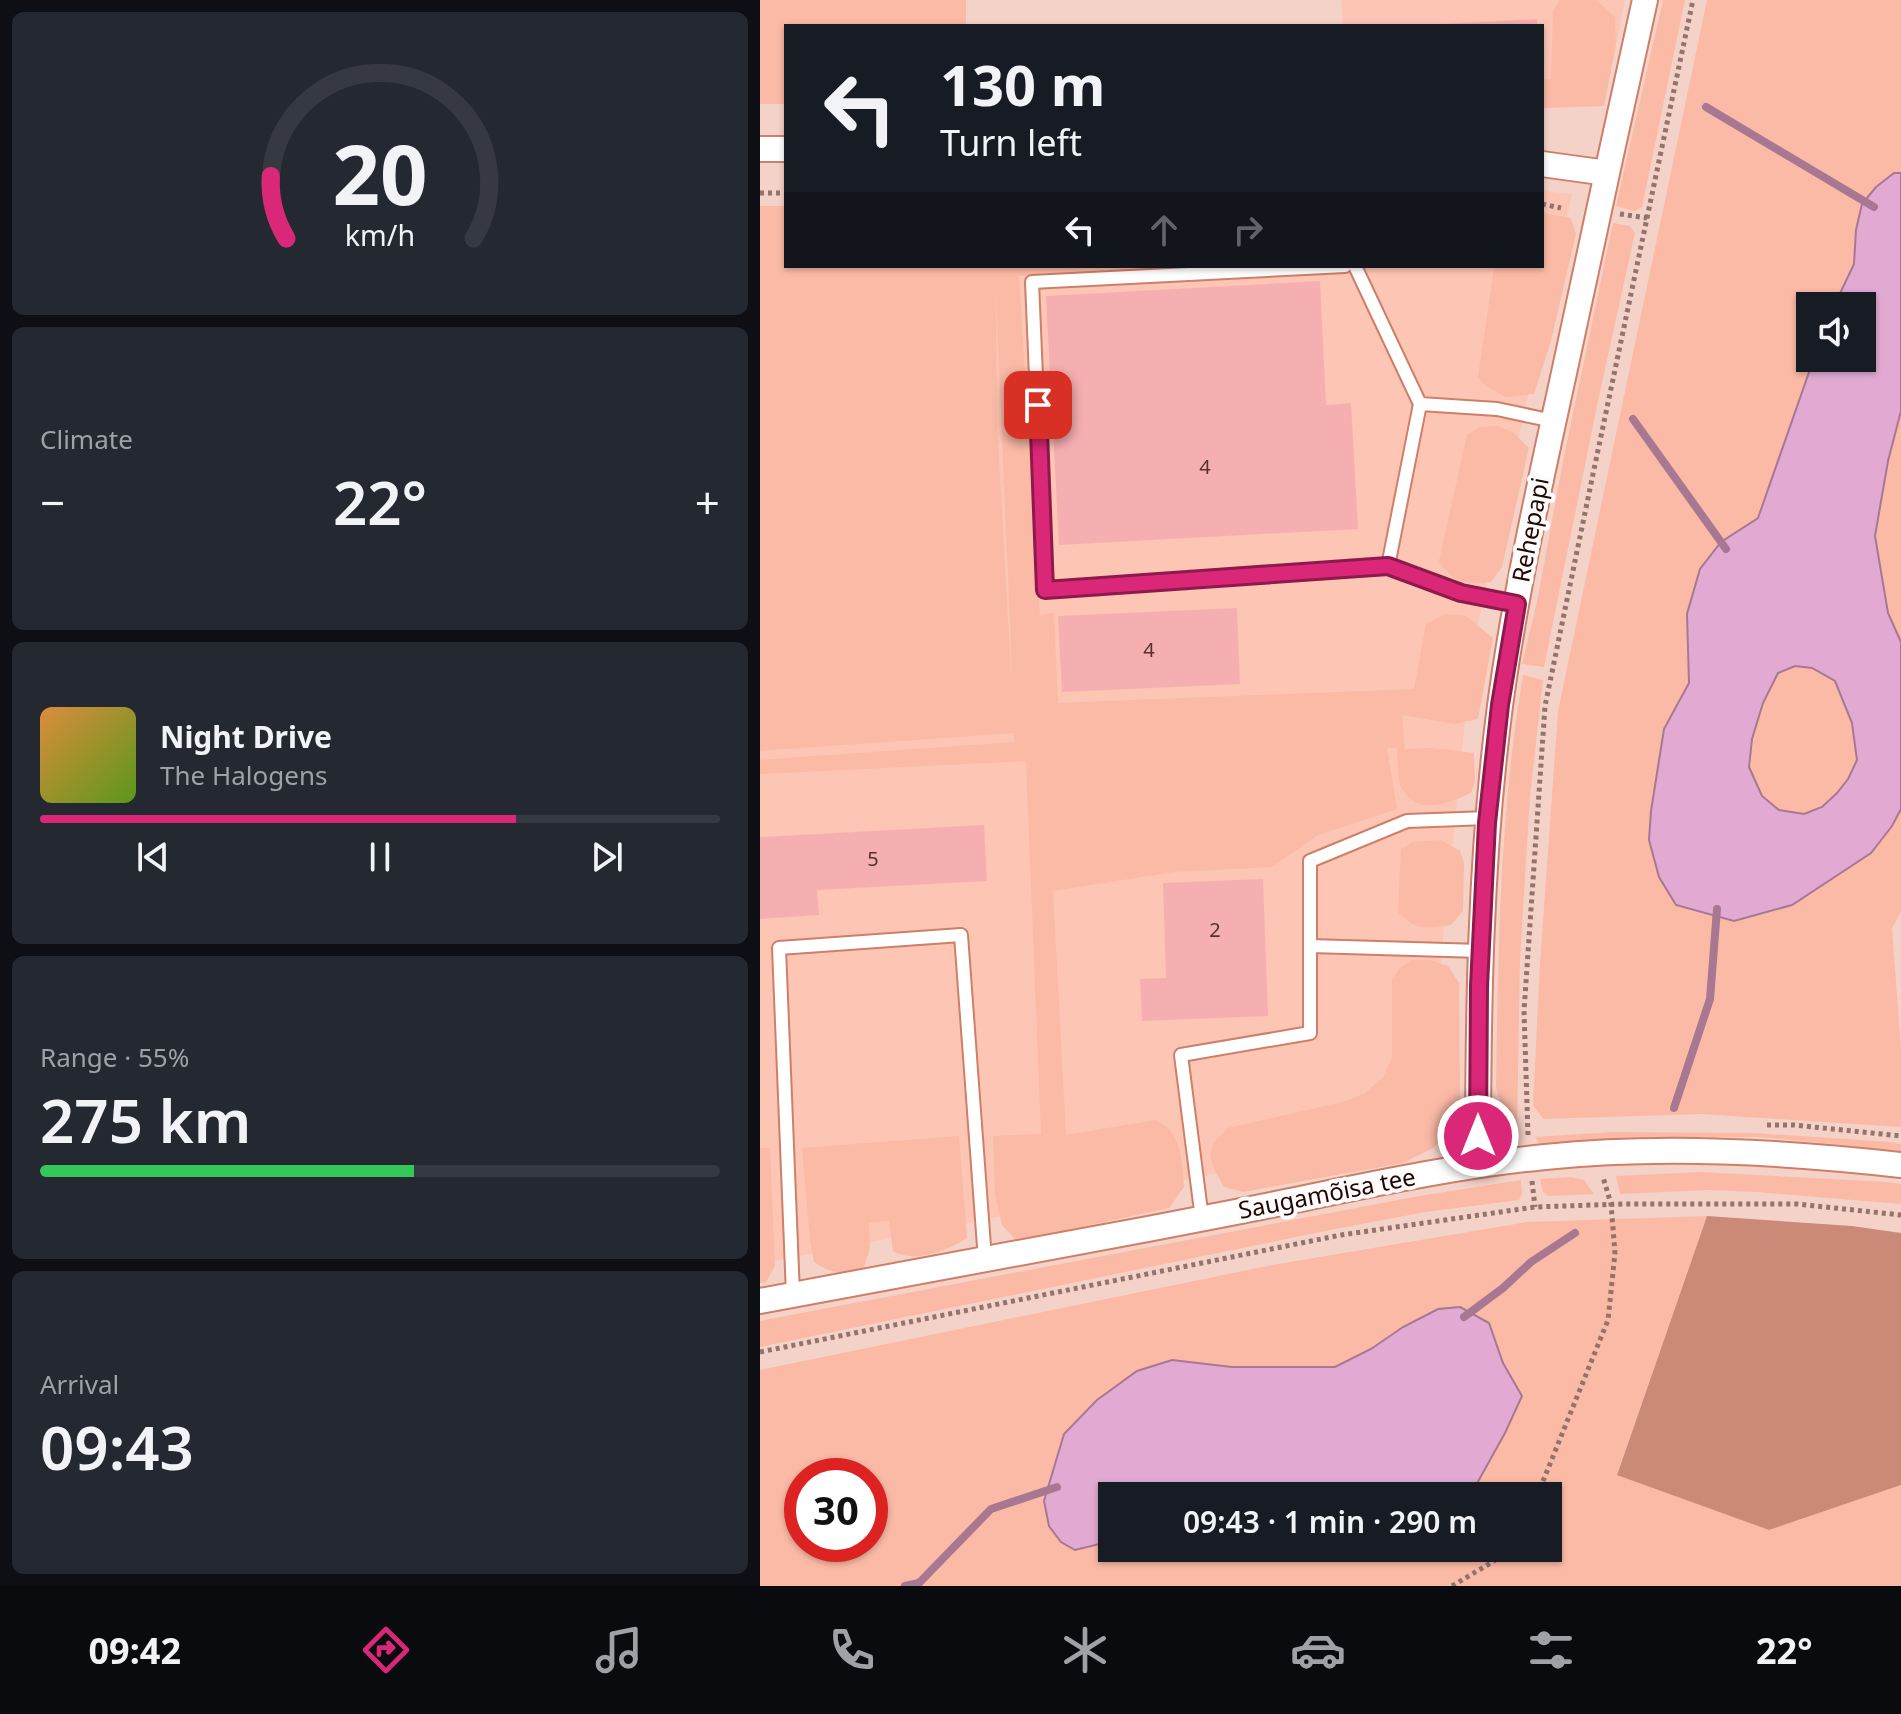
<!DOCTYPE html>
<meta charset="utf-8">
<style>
body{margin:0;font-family:"Noto Sans",sans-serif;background:#242831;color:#f1f3f6;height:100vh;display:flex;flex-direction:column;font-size:30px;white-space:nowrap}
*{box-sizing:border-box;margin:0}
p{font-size:26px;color:#9ea1a6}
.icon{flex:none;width:44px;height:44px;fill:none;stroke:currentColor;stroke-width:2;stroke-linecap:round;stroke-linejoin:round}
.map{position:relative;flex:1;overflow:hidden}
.sheet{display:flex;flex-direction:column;gap:12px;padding:12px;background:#0d0f14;width:760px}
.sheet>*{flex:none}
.guide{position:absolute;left:24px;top:24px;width:760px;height:244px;border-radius:0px;box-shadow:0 2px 6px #0004;background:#171b24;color:#f1f3f6;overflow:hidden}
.tools{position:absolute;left:1036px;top:292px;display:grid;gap:16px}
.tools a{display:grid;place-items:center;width:80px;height:80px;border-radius:0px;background:#171b24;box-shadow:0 2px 6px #0004;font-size:40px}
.speed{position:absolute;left:24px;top:1458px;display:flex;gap:16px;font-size:40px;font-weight:700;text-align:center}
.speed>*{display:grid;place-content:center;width:104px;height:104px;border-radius:50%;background:#171b24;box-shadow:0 2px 6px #0004;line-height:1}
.speed .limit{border:12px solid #d22;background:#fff;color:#111}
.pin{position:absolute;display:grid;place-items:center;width:68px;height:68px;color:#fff;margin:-34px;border-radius:16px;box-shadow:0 4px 12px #0006}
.me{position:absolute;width:88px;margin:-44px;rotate:0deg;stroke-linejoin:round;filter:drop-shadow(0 0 6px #0008)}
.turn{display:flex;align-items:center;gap:28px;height:168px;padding:0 24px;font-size:36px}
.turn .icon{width:104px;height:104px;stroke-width:2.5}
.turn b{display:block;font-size:56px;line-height:68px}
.lanes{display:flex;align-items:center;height:76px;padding:0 24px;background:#0003;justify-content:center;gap:40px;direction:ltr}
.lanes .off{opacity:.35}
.big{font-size:60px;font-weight:600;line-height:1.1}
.sheet .card{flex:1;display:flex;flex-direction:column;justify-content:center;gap:12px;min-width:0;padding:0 28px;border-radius:12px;background:#242831}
.sheet .dial{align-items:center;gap:0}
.dial svg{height:208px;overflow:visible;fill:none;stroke:#363941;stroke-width:7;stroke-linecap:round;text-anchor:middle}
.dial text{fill:#f1f3f6;stroke:none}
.song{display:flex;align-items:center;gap:24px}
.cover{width:96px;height:96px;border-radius:12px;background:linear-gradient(135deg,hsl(30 70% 55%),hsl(90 70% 35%))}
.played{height:8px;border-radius:4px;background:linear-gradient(90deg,#db2777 70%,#363941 70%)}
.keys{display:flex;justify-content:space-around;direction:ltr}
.heat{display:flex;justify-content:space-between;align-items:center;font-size:44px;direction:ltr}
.charge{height:12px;border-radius:6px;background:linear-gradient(90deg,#34c759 55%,#363941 0)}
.trip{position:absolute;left:338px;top:1482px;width:464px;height:80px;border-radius:0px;background:#171b24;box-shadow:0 2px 6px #0004;font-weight:600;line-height:80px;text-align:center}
.tab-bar{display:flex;height:128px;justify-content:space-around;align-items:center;background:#090b0e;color:#9ea1a6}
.tab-bar .icon{width:56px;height:56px}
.tab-bar .active{color:#db2777}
.tab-bar b{font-size:36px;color:#f1f3f6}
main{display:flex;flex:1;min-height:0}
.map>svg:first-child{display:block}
.built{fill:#fdc5b4}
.green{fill:#fbbaa6;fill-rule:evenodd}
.forest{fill:#cb8a77}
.water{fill:#e2aad2;stroke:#a87893;stroke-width:2;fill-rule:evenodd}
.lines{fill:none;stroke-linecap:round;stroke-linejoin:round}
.stream{stroke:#a87893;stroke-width:8}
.building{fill:#f6afb1}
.lane-casing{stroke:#ce7f68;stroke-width:16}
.street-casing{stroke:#ce7f68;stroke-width:28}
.path{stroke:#93736c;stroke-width:5;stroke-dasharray:4 4;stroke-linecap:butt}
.lane{stroke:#fff;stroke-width:12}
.street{stroke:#fff;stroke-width:24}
.route-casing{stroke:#8e194d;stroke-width:20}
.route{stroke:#db2777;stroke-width:14}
.labels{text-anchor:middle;stroke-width:8;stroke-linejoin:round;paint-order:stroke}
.number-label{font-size:20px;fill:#56302d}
.street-label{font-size:24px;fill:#210501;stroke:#fcfcfc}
</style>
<main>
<section class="sheet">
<div class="card dial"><svg viewBox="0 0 100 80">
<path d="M14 69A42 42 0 1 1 86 69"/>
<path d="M14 69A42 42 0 0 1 8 45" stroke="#db2777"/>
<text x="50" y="56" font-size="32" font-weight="700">20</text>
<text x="50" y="72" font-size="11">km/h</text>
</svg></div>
<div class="card"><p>Climate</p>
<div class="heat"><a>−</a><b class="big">22°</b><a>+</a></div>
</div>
<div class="card">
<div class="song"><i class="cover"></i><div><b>Night Drive</b><p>The Halogens</p></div></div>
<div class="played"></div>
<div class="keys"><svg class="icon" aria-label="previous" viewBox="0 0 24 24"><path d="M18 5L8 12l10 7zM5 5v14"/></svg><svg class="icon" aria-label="pause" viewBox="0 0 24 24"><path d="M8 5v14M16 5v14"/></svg><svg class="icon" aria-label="next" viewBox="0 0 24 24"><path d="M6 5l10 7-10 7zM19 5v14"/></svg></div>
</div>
<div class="card"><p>Range · 55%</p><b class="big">275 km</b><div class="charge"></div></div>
<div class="card"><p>Arrival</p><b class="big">09:43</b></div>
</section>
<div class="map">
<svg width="1141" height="1586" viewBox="0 0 1141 1586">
<rect width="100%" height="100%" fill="#f5d2c8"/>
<path class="built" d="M581,0H865L844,106L782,108V26H583Z
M782,191L812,194L712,651L675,1019L657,1134L0,1264V751L254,732L237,421L235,266H782Z"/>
<path class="green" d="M0,0H206V26H26V104H0Z
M800,0H836L855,17L856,44L844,106L782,108V80L791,79L793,11Z
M903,0H925L882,207L875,211L856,206Z
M947,0H1141V912L1132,928L1141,1047V1127L941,1114L783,1119L773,1105L780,963L798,711ZM1050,306H1102V358H1050Z
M0,206H26V266H430L259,276L280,615L294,613L298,703L654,689L666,624L685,614L706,616L733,638L718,719L694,724L642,715L645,749L673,748L714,753L715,782L711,793C689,803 656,817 641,787C637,779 638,758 637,748H627L637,809L558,835L512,867L414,872L293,891L306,1135L395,1120C422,1130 422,1162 424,1187L409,1208L280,1236L255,1239L242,1225L235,1194L233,1136L281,1134L266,761L0,774V760L255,742L254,733L0,751ZM236,295L252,671H251L237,421Z
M782,213L811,218L816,234L791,341L774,394L746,397L726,386L718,377L734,269L732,266H782Z
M853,223L870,226L875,233L838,401L784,667L762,664L777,602L803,461Z
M738,426L754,433L769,448L742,567L731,582C703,584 695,585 679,561L707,435L720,427Z
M763,675L783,680L770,796L760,959L757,1131L745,1119L736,1087C738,950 740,810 763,675Z
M681,840L700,851L704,863L703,911L691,925C667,928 656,932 638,912L641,849L653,842Z
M651,960H670L688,966L699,983L700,1100L686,1136L673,1148L643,1163L483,1192L464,1187C449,1159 442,1151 468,1128L586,1101L605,1093L623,1077L632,1058V980L639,969Z
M853,1132L995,1133L1131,1142L1141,1144V1151L999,1137H902L779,1143L775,1137Z
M199,1136L207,1238C187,1251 154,1264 133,1251L129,1221L109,1223L110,1248L104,1267C82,1274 73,1275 54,1262L50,1240L42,1148Z
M0,1148H10L15,1266L6,1282L0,1283Z
M941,1172L1127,1182L1141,1184V1204L997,1192L949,1190L860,1194L856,1176Z
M811,1177L824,1180L834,1194L789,1196L783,1192L780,1179Z
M761,1180L762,1194L759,1200L666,1212L570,1230L0,1347V1321L659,1196Z
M947,1216L857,1474L1009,1530L1141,1485V1586H0V1370L512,1265L767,1222ZM42,1476H110V1544H42ZM352,1496H788V1548H352Z"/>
<path class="forest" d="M947,1216L1092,1226L1141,1233V1485L1009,1530L857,1475Z"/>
<path class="water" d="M1134,173H1141V411L1128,461L1115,536L1128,613L1141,642V809L1132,826L1111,853L1032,905L974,921L916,905L899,877L889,840L891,811L904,729L929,683L927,614L940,569L961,542L998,518L1054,358H1102V306H1074L1094,264L1096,230L1102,204L1116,187ZM1035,666L1052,668L1075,681L1092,723L1097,760L1088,779L1077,793L1062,807L1044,814L1019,810L1002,796L989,767L992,739L1003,703L1018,673Z
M700,1307L729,1323L743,1363L762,1396L745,1433L710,1496H352V1541L315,1550L301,1542L289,1526L284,1501L304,1434L337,1400L377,1371L412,1360L472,1367H575L611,1349L643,1327L678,1309Z"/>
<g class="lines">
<path class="stream" d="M946,107L1114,207
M873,419L966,549
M914,1108L950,999L957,909
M704,1317L743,1288L771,1262L815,1233
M145,1586L159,1583L231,1509L297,1487"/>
</g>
<path class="building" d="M777,19V26H683V24Z
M560,281L566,405L591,403L598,529L299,545L286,296Z
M477,608L480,684L302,692L298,616Z
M224,825L227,881L57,890L59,915L0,919V837Z
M503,879L508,1016L382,1021L380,979L406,978L403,883Z"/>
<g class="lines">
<g class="lane-casing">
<path id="lane" d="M585,266L272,282L285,590L628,566L660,404L595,266
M660,404L737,409L793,421
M628,566L701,593L757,604
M550,946L721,951
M442,1219L421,1055L550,1033V861L647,821L728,818
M33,1295L19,948L201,935L225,1260"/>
</g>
<g class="street-casing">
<path id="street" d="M0,149H26
M782,164L847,173
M718,1165C718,1012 720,859 740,706C755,594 780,483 804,373C831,249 857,124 885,0
M0,1301C161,1272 321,1242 481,1211C582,1191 683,1167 785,1157C903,1145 1023,1152 1141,1165"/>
</g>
<path class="path" d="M0,193H26
M782,204L801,208
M860,214L887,218
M1007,1125H1034L1141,1136
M768,1135L764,1011L785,706L833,474L933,0
M772,1181L775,1207
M0,1352L581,1235L775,1207L863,1204H1037L1141,1215
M777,1496L848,1320L855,1253L851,1204L843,1177
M692,1586L734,1561L744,1548"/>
<use href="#lane" class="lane"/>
<use href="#street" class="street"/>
</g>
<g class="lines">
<g class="route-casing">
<path id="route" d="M278,405L285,590L628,566L701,593L757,604L740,705L727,823L719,986L718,1136"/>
</g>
<use href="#route" class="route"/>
</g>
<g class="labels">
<g class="number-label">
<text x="445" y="474">4</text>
<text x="389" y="657">4</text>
<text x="113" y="866">5</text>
<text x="455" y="937">2</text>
</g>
<g class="street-label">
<text transform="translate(771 530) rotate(-79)" y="8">Rehepapi</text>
<text transform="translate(567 1194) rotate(-11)" y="8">Saugamõisa tee</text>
</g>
</g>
</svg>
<div class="tools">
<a><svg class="icon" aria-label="sound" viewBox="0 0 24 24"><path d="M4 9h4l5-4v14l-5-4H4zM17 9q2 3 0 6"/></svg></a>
</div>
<div class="speed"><div class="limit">30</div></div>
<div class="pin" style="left:278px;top:405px;background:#d93025"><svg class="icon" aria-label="arrive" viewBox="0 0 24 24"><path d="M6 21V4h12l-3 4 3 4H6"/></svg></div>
<svg class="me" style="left:718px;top:1136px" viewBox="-20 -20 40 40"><circle r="17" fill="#db2777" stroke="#fff" stroke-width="3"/><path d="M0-11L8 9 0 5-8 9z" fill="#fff"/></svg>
<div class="trip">09:43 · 1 min · 290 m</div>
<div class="guide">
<div class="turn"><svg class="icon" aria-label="left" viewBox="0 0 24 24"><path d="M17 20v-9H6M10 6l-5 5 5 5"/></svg><div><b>130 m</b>Turn left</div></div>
<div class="lanes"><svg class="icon" aria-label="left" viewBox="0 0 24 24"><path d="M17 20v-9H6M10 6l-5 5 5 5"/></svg><svg class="icon off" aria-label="ahead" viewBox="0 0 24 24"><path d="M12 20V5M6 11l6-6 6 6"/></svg><svg class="icon off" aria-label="right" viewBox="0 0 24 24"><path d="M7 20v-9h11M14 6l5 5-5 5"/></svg></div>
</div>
</div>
</main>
<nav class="tab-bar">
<b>09:42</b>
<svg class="icon active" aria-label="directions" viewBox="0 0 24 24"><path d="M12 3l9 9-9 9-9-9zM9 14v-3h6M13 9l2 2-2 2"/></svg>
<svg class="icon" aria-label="music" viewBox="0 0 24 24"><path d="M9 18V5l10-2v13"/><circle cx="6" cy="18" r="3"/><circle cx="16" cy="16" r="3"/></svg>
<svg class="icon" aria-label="phone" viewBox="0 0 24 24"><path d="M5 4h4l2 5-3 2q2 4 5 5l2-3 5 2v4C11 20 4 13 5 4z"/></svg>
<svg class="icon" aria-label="climate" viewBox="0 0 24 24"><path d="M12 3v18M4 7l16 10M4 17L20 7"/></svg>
<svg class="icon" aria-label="car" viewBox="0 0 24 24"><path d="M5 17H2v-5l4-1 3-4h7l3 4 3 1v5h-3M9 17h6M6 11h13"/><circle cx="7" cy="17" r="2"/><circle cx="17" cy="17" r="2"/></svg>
<svg class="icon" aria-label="filters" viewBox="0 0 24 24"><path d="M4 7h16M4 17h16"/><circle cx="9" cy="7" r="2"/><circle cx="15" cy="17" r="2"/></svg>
<b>22°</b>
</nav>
